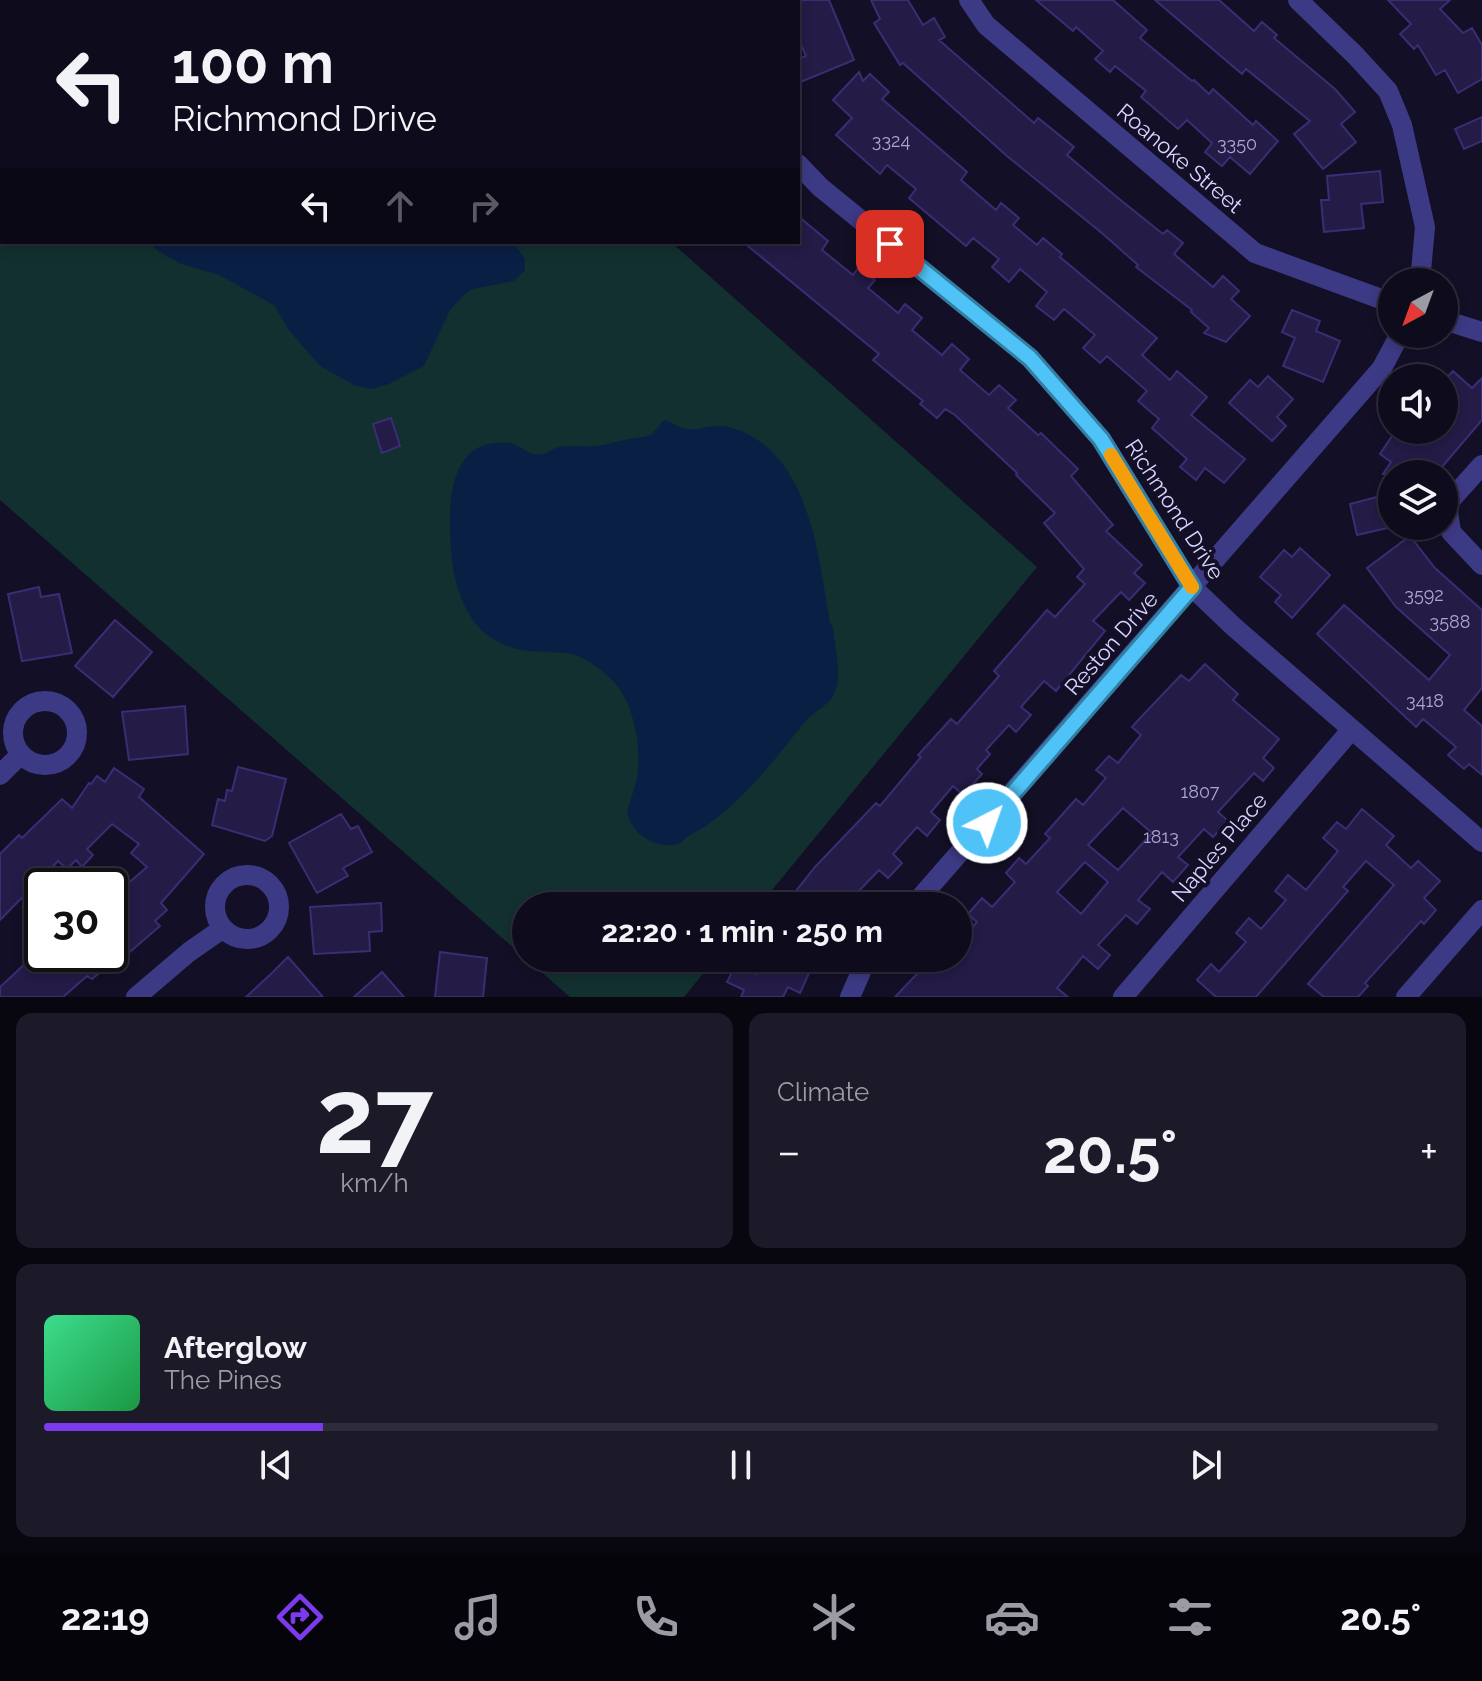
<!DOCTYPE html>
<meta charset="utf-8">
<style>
body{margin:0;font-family:Raleway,sans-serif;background:#1c1929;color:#f1f3f6;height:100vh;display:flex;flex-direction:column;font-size:30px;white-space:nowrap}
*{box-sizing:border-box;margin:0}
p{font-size:26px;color:#9b9ba3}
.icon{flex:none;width:44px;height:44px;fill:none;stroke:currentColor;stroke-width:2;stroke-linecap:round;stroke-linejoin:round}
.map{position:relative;height:997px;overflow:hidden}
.panel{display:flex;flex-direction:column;gap:16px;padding:16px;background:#08060f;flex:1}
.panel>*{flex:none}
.banner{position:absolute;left:0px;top:0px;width:800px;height:244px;box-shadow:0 4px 12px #0003,0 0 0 2px #2e2b3b;background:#0e0b1c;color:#f1f3f6;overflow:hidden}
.needle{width:52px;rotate:221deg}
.fabs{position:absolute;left:1378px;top:268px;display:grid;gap:16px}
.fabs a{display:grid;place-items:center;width:80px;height:80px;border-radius:50%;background:#0e0b1c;box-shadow:0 4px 12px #0003,0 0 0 2px #2e2b3b;font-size:40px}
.speed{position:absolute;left:24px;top:868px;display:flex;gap:16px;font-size:40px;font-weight:700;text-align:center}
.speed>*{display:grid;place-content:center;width:104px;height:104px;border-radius:50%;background:#0e0b1c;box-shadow:0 4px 12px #0003,0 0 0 2px #2e2b3b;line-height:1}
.speed .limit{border:4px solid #111;border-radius:12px;background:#fff;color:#111}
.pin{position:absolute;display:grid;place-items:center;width:68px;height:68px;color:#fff;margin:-34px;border-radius:16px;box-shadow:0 4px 12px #0006}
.me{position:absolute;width:88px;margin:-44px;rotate:41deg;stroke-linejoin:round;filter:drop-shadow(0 0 6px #0008)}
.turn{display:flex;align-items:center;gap:28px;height:168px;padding:0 40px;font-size:36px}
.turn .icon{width:104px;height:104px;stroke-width:2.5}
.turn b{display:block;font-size:56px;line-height:68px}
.lanes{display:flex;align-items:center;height:76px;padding:0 40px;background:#0003;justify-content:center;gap:40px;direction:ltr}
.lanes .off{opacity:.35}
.big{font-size:60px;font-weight:700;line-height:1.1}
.panel .widget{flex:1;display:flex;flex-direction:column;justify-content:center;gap:12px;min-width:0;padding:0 28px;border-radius:16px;background:#1c1929}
.panel .dial{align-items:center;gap:0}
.dial b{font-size:104px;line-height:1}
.song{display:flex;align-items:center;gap:24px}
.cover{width:96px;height:96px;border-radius:12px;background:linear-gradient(135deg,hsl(150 70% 55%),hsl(140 70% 35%))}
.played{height:8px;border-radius:4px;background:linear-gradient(90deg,#7c3aed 20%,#2e2b3b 20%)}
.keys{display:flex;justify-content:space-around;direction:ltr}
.heat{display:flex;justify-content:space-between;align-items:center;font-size:44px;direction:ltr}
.panel .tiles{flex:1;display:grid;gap:16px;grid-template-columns:1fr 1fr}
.widget:last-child{grid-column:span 2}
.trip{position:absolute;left:512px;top:892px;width:460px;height:80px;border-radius:40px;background:#0e0b1c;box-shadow:0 4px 12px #0003,0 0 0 2px #2e2b3b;font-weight:700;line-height:80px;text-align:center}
.dock{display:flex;height:128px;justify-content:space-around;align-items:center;background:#06040b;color:#9b9ba3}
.dock .icon{width:56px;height:56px}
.dock .current{color:#7c3aed}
.dock b{font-size:36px;color:#f1f3f6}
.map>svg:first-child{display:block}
.green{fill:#12302f}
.water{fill:#0a1f44}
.building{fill:#241b47;stroke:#3b2d73;stroke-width:2;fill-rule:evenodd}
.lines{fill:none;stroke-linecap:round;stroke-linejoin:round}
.street{stroke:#3d3a85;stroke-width:20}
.route-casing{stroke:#337fa1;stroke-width:20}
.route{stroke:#4fc3f7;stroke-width:14}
.slow{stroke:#f59e0b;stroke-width:14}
.labels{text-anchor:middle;stroke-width:8;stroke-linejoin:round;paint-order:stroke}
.number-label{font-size:18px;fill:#aca6d1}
.street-label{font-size:22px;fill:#d9d4ff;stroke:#130f26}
</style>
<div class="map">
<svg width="1482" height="997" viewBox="0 0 1482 997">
<rect width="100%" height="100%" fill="#130f26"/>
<path class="green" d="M0,113L2,242H671L1037,567L759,906H526V958H716L684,997H570L0,500Z"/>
<path class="water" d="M220,0H554V2H218Z
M149,242H513L525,259V270L514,281L472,289L465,294L450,310L424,366L389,384L372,389L356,386L320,366L288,329L274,305L219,275L181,264L158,251Z
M664,420C672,422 678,428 687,429C701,431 714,423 729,427C810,449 818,555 830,623L833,628C835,646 841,672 836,689C830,707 815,709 804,723C770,765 736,812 687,837C684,839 682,843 678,844C669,847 655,844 648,840C637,834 630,824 627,812C630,800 635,789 637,777C642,747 634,702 612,680C601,669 581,654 565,653C538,651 513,654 490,637C464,619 453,581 451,551C448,507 446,436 510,443C521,445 531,458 543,454C549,452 553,448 560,447C571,445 584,447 596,446C612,444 627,438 644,437L651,435Z"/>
<path class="building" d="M798,0H829L854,60L798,83V59L806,56L798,38Z
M871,0H908L923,25L934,18L945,37L939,40L1034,123L1038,118L1074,147L1067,155L1118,198L1163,234L1167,230L1183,243L1174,254L1213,287L1223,276L1239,291L1231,299L1250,316L1226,342L1204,333L1209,328L1191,312L1192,310L1136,267L1138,265L1103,234L1007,156L903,63L900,65L874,23L880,19Z
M1036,0H1113L1147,30L1140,38L1192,81L1194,80L1209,94L1213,89L1253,125L1256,121L1278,141L1250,174L1230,157L1222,166L1205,152L1212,143L1187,120L1178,129L1141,97L1146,91L1115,66L1110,72L1095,59L1103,51L1076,27L1073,31Z
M1155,0H1219L1254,31L1262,22L1277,35L1274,38L1335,89L1355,112L1341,124L1356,142L1323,169L1294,134L1310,121L1246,69L1242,74Z
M1388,0H1450L1440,9L1463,33L1472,28L1482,45V79L1458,93L1445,70L1436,75L1418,45L1414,49L1400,34L1411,24Z
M859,72L863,81L870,74L889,92L882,99L967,172L961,180L996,210L1001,203L1019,218L1013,225L1037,245L1043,238L1062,254L1060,257L1157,338L1142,355L1170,380L1177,371L1207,397L1191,415L1245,459L1224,483L1205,468L1196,480L1180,467L1187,459L1152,428L1159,419L1138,401L1147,391L1107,356L1100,363L1083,348L1095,335L1064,309L1054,320L1036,306L1047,292L1020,269L1009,282L992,267L999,259L973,238L966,246L909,198L916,189L887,165L880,174L836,135L852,118L833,100Z
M1482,117V141L1464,149L1455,129Z
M1380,171L1383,202L1361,204L1364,228L1324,232L1321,200H1329L1327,176Z
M798,216L828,241L822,250L853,275L859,267L875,280L868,288L898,313L905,304L922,318L912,330L942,355L952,344L969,359L960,370L989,395L999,385L1016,400L1008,408L1038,435L1041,433L1078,469L1071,476L1113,525L1106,531L1142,565L1134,573L1145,583L1129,600L1121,592L1093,621L1105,631L1056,691L1044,681L1021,707L1031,715L1016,732L1009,725L986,750L990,754L977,769L982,774L963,795L953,786L931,812L940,820L927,836L917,827L893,854L902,863L888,878L879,870L855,895L868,906H784L815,867L876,803L880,806L921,757L918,755L951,719L957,724L999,676L994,671L1047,610L1055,617L1085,584L1077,577L1084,569L1044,523L1055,513L1016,475L1017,473L955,415L945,409L937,418L920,404L923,401L873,360L879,354L743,242H798Z
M1292,310L1320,321L1316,331L1340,341L1323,382L1283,366L1295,338L1282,332Z
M1453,371L1472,388L1482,378V420L1436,474H1383L1391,462L1380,454L1396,430H1444V381Z
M1268,376L1293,399L1277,417L1286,426L1272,441L1229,403L1250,380L1258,387Z
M391,418L400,446L382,453L373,424Z
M1392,493V527L1357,535L1350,504Z
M1410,536L1435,568L1482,610V688L1464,710L1482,726V775L1469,764L1464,769L1448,755L1456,747L1423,719L1416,727L1317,634L1344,605L1429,680L1450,655L1396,607L1367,568Z
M1300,548L1330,575L1292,618L1275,602L1281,595L1260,577L1284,550L1292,557Z
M39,587L41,597L59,594L72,653L22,661L8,594Z
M115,620L152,652L113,697L75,666Z
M1205,664L1238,694L1233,700L1279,739L1263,758L1274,768L1263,781L1254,773L1218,812L1228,821L1213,837L1204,829L1178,857L1188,865L1173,882L1162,872L1138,900L1150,909L1137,924L1126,915L1098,945L1110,955L1098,969L1083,956L1057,988L1068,997H895L932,958H958V944L977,922L968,914L982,898L992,907L1015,882L1006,873L1019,858L1026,864L1050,838L1045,834L1076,799L1083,805L1106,778L1096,770L1109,756L1118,763L1141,735L1132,727L1142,716L1181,675L1189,681ZM1123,808L1152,833L1118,870L1088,845ZM1085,862L1108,882L1081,914L1057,892Z
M185,706L188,754L129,760L122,712Z
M238,767L286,779L272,836L265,841L212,825L218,799L225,801L227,790L232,791Z
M114,768L144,789L139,797L204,854L161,903L167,910L155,921L160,926L110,969V964L92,979L87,976L63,997H0V987L27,962L30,965L42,954H110V899L147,867L131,853L139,844L112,824L87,849L93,855L82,867L76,860L67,869L58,861L0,920V854L19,835L22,838L62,799L72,808L89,783L91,784L97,776L105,782Z
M1362,809L1394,836L1386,845L1411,868L1418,861L1440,881L1424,898L1436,910L1424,924L1421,921L1365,983L1368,986L1358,997H1324L1308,984L1394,885L1366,861L1343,887L1348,891L1256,997H1216L1197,980L1211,964L1219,972L1246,942L1236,933L1249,918L1261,929L1286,900L1275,891L1288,875L1306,890L1338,851L1323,838L1337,822L1346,829Z
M341,814L351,829L358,826L372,852L343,868L348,876L317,893L289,843Z
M381,903L382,931L369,932L370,951L314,954L310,907Z
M440,952L487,958L483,997H435Z
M288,957L323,997H246L273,972Z
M764,958H816L800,993L788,987L783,997H741L744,990L727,982L736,964L756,974Z
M382,972L404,997H354Z"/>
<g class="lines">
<path class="street" d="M734,0L735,2
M969,0L986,25L1255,253L1392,303
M1298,0L1355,55L1388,91L1402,125L1425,227L1420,282
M798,164L820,187L1030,358L1101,439L1192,587L1234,627L1482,842
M1444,320L1482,332
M1482,465L1447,504L1451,532L1482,565
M13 733a32 32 0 1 1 64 0a32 32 0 1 1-64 0Z
M0,775L20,755
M215 907a32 32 0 1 1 64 0a32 32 0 1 1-64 0Z
M913,906L1382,368L1400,334
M136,997L189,952L222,929
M850,997L867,958
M1123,997L1352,729
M1406,997L1482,910"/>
</g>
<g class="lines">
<g class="route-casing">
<path id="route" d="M890,244L1030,358L1101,439L1192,587L987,823"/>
</g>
<use href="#route" class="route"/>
<path class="slow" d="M1111,455L1192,587"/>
</g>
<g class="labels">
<g class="number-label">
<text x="891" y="147">3324</text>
<text x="1237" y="150">3350</text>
<text x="1424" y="601">3592</text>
<text x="1450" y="628">3588</text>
<text x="1425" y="707">3418</text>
<text x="1200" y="798">1807</text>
<text x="1161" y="843">1813</text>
</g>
<g class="street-label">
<text transform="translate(1180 158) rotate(40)" y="8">Roanoke Street</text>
<text transform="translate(1175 509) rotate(57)" y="8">Richmond Drive</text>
<text transform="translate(1111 643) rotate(-49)" y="8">Reston Drive</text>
<text transform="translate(1219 847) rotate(-50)" y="8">Naples Place</text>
</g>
</g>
</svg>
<div class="fabs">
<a><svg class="needle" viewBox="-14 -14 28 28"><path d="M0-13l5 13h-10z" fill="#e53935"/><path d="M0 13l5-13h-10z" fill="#9b9ba3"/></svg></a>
<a><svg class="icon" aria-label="sound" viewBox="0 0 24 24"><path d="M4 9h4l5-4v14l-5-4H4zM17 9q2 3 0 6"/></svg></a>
<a><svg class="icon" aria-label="layers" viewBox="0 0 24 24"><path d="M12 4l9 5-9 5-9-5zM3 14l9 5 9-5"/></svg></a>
</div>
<div class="speed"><div class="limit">30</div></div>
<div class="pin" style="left:890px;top:244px;background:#d93025"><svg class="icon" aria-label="arrive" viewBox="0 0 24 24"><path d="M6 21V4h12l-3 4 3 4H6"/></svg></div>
<svg class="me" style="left:987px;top:823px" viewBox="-20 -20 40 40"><circle r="17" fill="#4fc3f7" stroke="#fff" stroke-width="3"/><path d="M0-11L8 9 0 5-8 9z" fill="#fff"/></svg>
<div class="trip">22:20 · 1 min · 250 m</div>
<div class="banner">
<div class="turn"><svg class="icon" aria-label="left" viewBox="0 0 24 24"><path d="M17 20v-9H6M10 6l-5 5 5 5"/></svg><div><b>100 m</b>Richmond Drive</div></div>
<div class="lanes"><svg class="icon" aria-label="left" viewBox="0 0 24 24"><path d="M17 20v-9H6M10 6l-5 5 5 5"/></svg><svg class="icon off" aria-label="ahead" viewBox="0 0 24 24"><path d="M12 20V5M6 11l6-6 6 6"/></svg><svg class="icon off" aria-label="right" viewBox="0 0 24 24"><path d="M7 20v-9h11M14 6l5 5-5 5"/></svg></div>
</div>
</div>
<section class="panel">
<div class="tiles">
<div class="widget dial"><b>27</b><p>km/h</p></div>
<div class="widget"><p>Climate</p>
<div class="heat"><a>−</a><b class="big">20.5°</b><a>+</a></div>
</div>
<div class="widget">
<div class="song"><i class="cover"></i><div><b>Afterglow</b><p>The Pines</p></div></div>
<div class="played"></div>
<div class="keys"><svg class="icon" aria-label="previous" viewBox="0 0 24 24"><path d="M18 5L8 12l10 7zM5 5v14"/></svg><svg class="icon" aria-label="pause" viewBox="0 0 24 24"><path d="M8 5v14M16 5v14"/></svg><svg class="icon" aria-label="next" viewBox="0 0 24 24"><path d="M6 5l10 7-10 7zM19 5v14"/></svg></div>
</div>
</div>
</section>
<nav class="dock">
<b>22:19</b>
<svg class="icon current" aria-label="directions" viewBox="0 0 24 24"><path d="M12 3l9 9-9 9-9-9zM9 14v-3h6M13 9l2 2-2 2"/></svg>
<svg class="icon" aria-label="music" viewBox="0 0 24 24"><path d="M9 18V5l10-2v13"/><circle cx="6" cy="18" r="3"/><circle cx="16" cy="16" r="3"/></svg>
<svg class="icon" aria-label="phone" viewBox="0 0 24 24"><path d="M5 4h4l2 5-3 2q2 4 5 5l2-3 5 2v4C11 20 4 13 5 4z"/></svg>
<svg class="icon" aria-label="climate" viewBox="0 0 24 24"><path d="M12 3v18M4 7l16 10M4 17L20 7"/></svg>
<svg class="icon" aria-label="car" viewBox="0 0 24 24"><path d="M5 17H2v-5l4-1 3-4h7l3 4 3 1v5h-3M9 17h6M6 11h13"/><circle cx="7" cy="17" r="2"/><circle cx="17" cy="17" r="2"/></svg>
<svg class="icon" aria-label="filters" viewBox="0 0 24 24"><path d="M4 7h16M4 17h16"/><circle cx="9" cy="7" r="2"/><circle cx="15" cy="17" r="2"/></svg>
<b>20.5°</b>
</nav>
